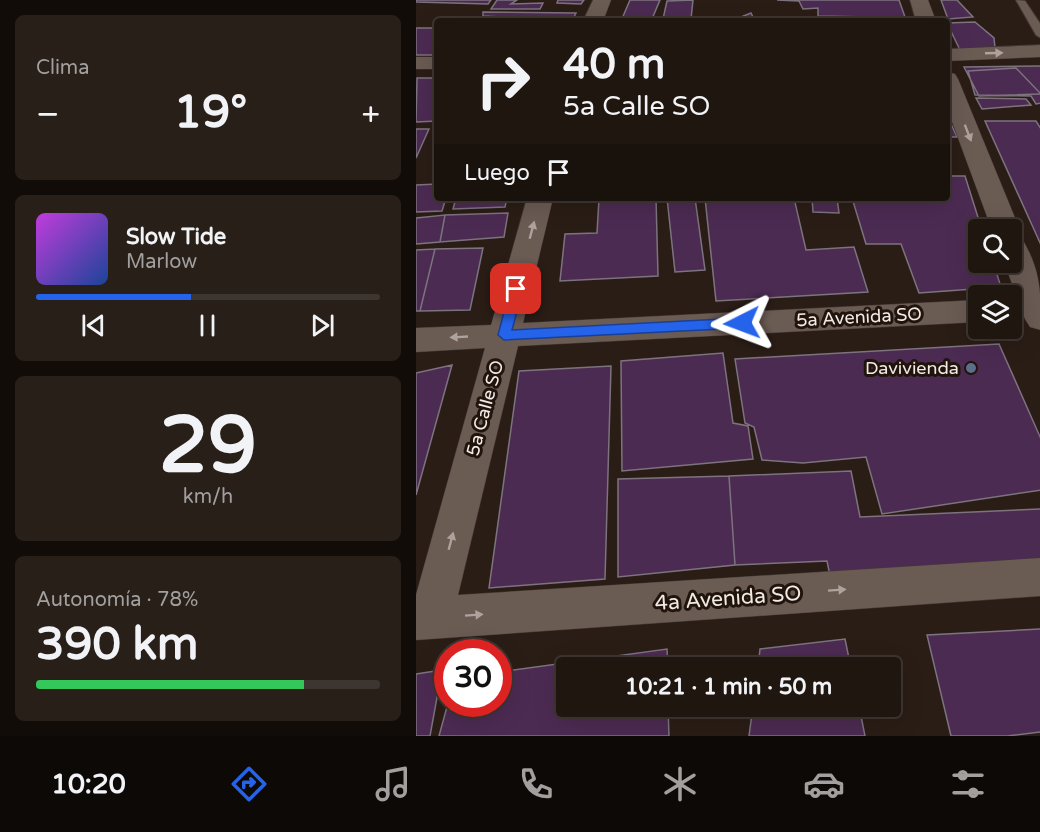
<!DOCTYPE html>
<html lang="es">
<meta charset="utf-8">
<style>
body{margin:0;font-family:"Varela Round",sans-serif;background:#281f19;color:#f1f3f6;height:100vh;display:flex;flex-direction:column;font-size:22px;white-space:nowrap}
*{box-sizing:border-box;margin:0}
p{font-size:20px;color:#a29f9f}
.icon{flex:none;width:33px;height:33px;fill:none;stroke:currentColor;stroke-width:2;stroke-linecap:round;stroke-linejoin:round}
.map{position:relative;flex:1;overflow:hidden}
.panel{display:flex;flex-direction:column;gap:15px;padding:15px;background:#120c09;width:416px}
.panel>*{flex:none}
.top-card{position:absolute;left:18px;top:18px;width:516px;height:183px;border-radius:6px;box-shadow:0 6px 24px #0002,0 0 0 2px #3d3530;background:#201610;color:#f1f3f6;overflow:hidden}
.fabs{position:absolute;left:552px;top:219px;display:grid;gap:12px}
.fabs a{display:grid;place-items:center;width:54px;height:54px;border-radius:6px;background:#201610;box-shadow:0 6px 24px #0002,0 0 0 2px #3d3530;font-size:30px}
.speed{position:absolute;left:18px;top:639px;display:flex;gap:12px;font-size:30px;font-weight:700;text-align:center}
.speed>*{display:grid;place-content:center;width:78px;height:78px;border-radius:50%;background:#201610;box-shadow:0 6px 24px #0002,0 0 0 2px #3d3530;line-height:1}
.speed .limit{border:9px solid #d22;background:#fff;color:#111}
.pin{position:absolute;display:grid;place-items:center;width:51px;height:51px;color:#fff;margin:-26px;border-radius:12px;box-shadow:0 3px 9px #0006}
.me{position:absolute;width:66px;margin:-33px;rotate:267deg;stroke-linejoin:round;filter:drop-shadow(0 0 4px #0008)}
.turn{display:flex;align-items:center;gap:21px;height:126px;padding:0 30px;font-size:27px}
.turn .icon{width:78px;height:78px;stroke-width:2.5}
.turn b{display:block;font-size:42px;line-height:51px}
.then{display:flex;align-items:center;height:57px;padding:0 30px;background:#0003;gap:12px;font-size:22px}
.big{font-size:45px;font-weight:700;line-height:1.1}
.panel .tile{flex:1;display:flex;flex-direction:column;justify-content:center;gap:9px;min-width:0;padding:0 21px;border-radius:9px;background:#281f19}
.panel .dial{align-items:center;gap:0}
.dial b{font-size:78px;line-height:1}
.song{display:flex;align-items:center;gap:18px}
.cover{width:72px;height:72px;border-radius:9px;background:linear-gradient(135deg,hsl(290 70% 55%),hsl(220 70% 35%))}
.played{height:6px;border-radius:3px;background:linear-gradient(90deg,#2563eb 45%,#3d3530 45%)}
.keys{display:flex;justify-content:space-around;direction:ltr}
.heat{display:flex;justify-content:space-between;align-items:center;font-size:33px;direction:ltr}
.charge{height:9px;border-radius:4px;background:linear-gradient(90deg,#34c759 78%,#3d3530 0)}
.trip{position:absolute;left:140px;top:657px;width:345px;height:60px;border-radius:6px;background:#201610;box-shadow:0 6px 24px #0002,0 0 0 2px #3d3530;font-weight:700;line-height:60px;text-align:center}
.tabs{display:flex;height:96px;justify-content:space-around;align-items:center;background:#0d0906;color:#a29f9f}
.tabs .icon{width:42px;height:42px}
.tabs .on{color:#2563eb}
.tabs b{font-size:27px;color:#f1f3f6}
main{display:flex;flex:1;min-height:0}
.map>svg:first-child{display:block}
.building{fill:#4c2b52;stroke:#7d737f;stroke-width:1.5}
.lines{fill:none;stroke-linecap:round;stroke-linejoin:round}
.lane-casing{stroke:#443935;stroke-width:2}
.street-casing{stroke:#443935;stroke-width:1}
.secondary-casing{stroke:#443935;stroke-width:1}
.lane{fill:#6a5b53;fill-rule:evenodd}
.street{fill:#6a5b53;fill-rule:evenodd}
.secondary{fill:#6a5b53;fill-rule:evenodd}
.oneway{fill:#aea29c}
.route{fill:#2563eb;stroke:#184099;stroke-width:1.5}
.service-dot{fill:#5c6f8a;stroke:#20140d;stroke-width:2}
.labels{text-anchor:middle;stroke-width:6;stroke-linejoin:round;paint-order:stroke}
.street-label{font-size:18px;fill:#f3eae6;stroke:#20140d}
.poi-label{font-size:18px;fill:#f3eae6;stroke:#20140d;text-anchor:end}
.near-street-label{font-size:21px;fill:#f3eae6;stroke:#20140d}
</style>
<main>
<section class="panel">
<div class="tile"><p>Clima</p>
<div class="heat"><a>−</a><b class="big">19°</b><a>+</a></div>
</div>
<div class="tile">
<div class="song"><i class="cover"></i><div><b>Slow Tide</b><p>Marlow</p></div></div>
<div class="played"></div>
<div class="keys"><svg class="icon" aria-label="previous" viewBox="0 0 24 24"><path d="M18 5L8 12l10 7zM5 5v14"/></svg><svg class="icon" aria-label="pause" viewBox="0 0 24 24"><path d="M8 5v14M16 5v14"/></svg><svg class="icon" aria-label="next" viewBox="0 0 24 24"><path d="M6 5l10 7-10 7zM19 5v14"/></svg></div>
</div>
<div class="tile dial"><b>29</b><p>km/h</p></div>
<div class="tile"><p>Autonomía · 78%</p><b class="big">390 km</b><div class="charge"></div></div>
</section>
<div class="map">
<svg width="625" height="736" viewBox="0 0 625 736">
<rect width="100%" height="100%" fill="#2a1d16"/>
<path class="building" d="M0,0H75L72,4L0,2Z
M81,0H101L95,4L127,3L124,9H75Z
M142,0H168L165,4L141,3Z
M214,0H244L236,19H247L251,1L277,0L275,19L279,20L205,21Z
M361,0H483L489,17L495,21H455L454,17L402,16V8L387,9L383,1Z
M525,0H541L557,17L532,19Z
M67,12L160,13L156,21H82L84,17L67,16Z
M335,13L339,21H297L320,19Z
M559,22L578,38L579,48L544,50L531,23Z
M0,28H21V55H0Z
M625,66V94L563,96L548,67Z
M600,68L625,94V103L620,104L615,96L559,95L552,71Z
M1,78H21V121L0,122Z
M560,98L610,99L615,105L566,109Z
M531,115L541,137H531Z
M569,121H620L625,129V245Z
M0,129H13L0,158Z
M531,176H549L566,230H562V262H577L585,287L503,293L485,244H450L436,198H531Z
M21,184V198H30L26,211L0,212V185Z
M40,198H91L89,207L37,209Z
M240,198L242,276L144,281L149,234L181,233L183,199Z
M251,198H279L289,270L259,272Z
M289,198H378L390,250L438,247L452,292L300,301Z
M396,198H421L423,213L397,212Z
M92,213L88,237L24,242L29,215Z
M29,215L24,242L0,244V218Z
M67,248L54,310L4,311L19,249Z
M19,249L4,311H0V250Z
M583,344L625,439V490L466,514L450,457L387,463L346,460L338,427L329,423L319,359Z
M307,353L317,423L332,426L337,459L206,471L205,361Z
M36,365L0,495V373Z
M195,366L189,579L73,588L103,371Z
M435,471L444,517L625,509V566L414,576L411,561L319,565L313,476Z
M313,476L319,565L202,577V479Z
M625,629V732L591,736H535L511,635Z
M429,639L435,668H342L344,649Z
M251,649L252,668H150V706H252L253,736H23L32,703L82,704V672Z
M26,670L14,736H0V674Z
M337,706H443L449,736H333Z"/>
<g class="lines">
<g class="lane-casing">
<path id="lane" d="M600,0L609,1L625,25V38L620,35Z"/>
</g>
<g class="street-casing">
<path id="street" d="M177,0H195L187,21H167Z
M494,0H512L520,21H500Z
M531,72L539,74L542,79L604,230L598,237L606,239C625,270 625,294 625,330L614,327L609,319L588,262H596V230H576L531,108Z
M111,198H137L107,323L562,300V322L102,346L42,595L625,558V596L0,640V595L69,348L0,352V328L75,325Z"/>
</g>
<g class="secondary-casing">
<path id="secondary" d="M625,45V57L531,61V49Z
M0,57H21V69H0Z"/>
</g>
<use href="#lane" class="lane"/>
<use href="#street" class="street"/>
<use href="#secondary" class="secondary"/>
</g>
<defs><path id="oneway-solid" d="M-6-.8H1V-3.2L6.5 0L1 3.2V.8H-6Z" transform="scale(1.5)"/></defs>
<g class="oneway">
<use href="#oneway-solid" transform="translate(578 53) rotate(-2)"/>
<use href="#oneway-solid" transform="translate(552 133) rotate(69)"/>
<use href="#oneway-solid" transform="translate(116 230) rotate(-75)"/>
<use href="#oneway-solid" transform="translate(43 337) rotate(177)"/>
<use href="#oneway-solid" transform="translate(35 541) rotate(-75)"/>
<use href="#oneway-solid" transform="translate(421 590) rotate(-4)"/>
<use href="#oneway-solid" transform="translate(58 615) rotate(-4)"/>
</g>
<path class="route" d="M100,285L107,289L96,330L326,318L332,323L326,328L88,340L82,335L94,289Z"/>
<circle class="service-dot" cx="555" cy="368" r="6"/>
<g class="labels">
<g class="street-label">
<text transform="translate(443 317) rotate(-3)" y="6">5a Avenida SO</text>
<text transform="translate(69 408) rotate(-75)" y="6">5a Calle SO</text>
</g>
<g class="poi-label">
<text x="543" y="374">Davivienda</text>
</g>
<g class="near-street-label">
<text transform="translate(312 598) rotate(-4)" y="7">4a Avenida SO</text>
</g>
</g>
</svg>
<div class="fabs">
<a><svg class="icon" aria-label="search" viewBox="0 0 24 24"><circle cx="10" cy="10" r="6"/><path d="M15 15l6 6"/></svg></a>
<a><svg class="icon" aria-label="layers" viewBox="0 0 24 24"><path d="M12 4l9 5-9 5-9-5zM3 14l9 5 9-5"/></svg></a>
</div>
<div class="speed"><div class="limit">30</div></div>
<div class="pin" style="left:100px;top:289px;background:#d93025"><svg class="icon" aria-label="arrive" viewBox="0 0 24 24"><path d="M6 21V4h12l-3 4 3 4H6"/></svg></div>
<svg class="me" style="left:326px;top:323px" viewBox="-20 -20 40 40"><path d="M0-17L14 15 0 8-14 15z" fill="#2563eb" stroke="#fff" stroke-width="4"/></svg>
<div class="trip">10:21 · 1 min · 50 m</div>
<div class="top-card">
<div class="turn"><svg class="icon" aria-label="right" viewBox="0 0 24 24"><path d="M7 20v-9h11M14 6l5 5-5 5"/></svg><div><b>40 m</b>5a Calle SO</div></div>
<div class="then">Luego<svg class="icon" aria-label="arrive" viewBox="0 0 24 24"><path d="M6 21V4h12l-3 4 3 4H6"/></svg></div>
</div>
</div>
</main>
<nav class="tabs">
<b>10:20</b>
<svg class="icon on" aria-label="directions" viewBox="0 0 24 24"><path d="M12 3l9 9-9 9-9-9zM9 14v-3h6M13 9l2 2-2 2"/></svg>
<svg class="icon" aria-label="music" viewBox="0 0 24 24"><path d="M9 18V5l10-2v13"/><circle cx="6" cy="18" r="3"/><circle cx="16" cy="16" r="3"/></svg>
<svg class="icon" aria-label="phone" viewBox="0 0 24 24"><path d="M5 4h4l2 5-3 2q2 4 5 5l2-3 5 2v4C11 20 4 13 5 4z"/></svg>
<svg class="icon" aria-label="climate" viewBox="0 0 24 24"><path d="M12 3v18M4 7l16 10M4 17L20 7"/></svg>
<svg class="icon" aria-label="car" viewBox="0 0 24 24"><path d="M5 17H2v-5l4-1 3-4h7l3 4 3 1v5h-3M9 17h6M6 11h13"/><circle cx="7" cy="17" r="2"/><circle cx="17" cy="17" r="2"/></svg>
<svg class="icon" aria-label="filters" viewBox="0 0 24 24"><path d="M4 7h16M4 17h16"/><circle cx="9" cy="7" r="2"/><circle cx="15" cy="17" r="2"/></svg>
</nav>
